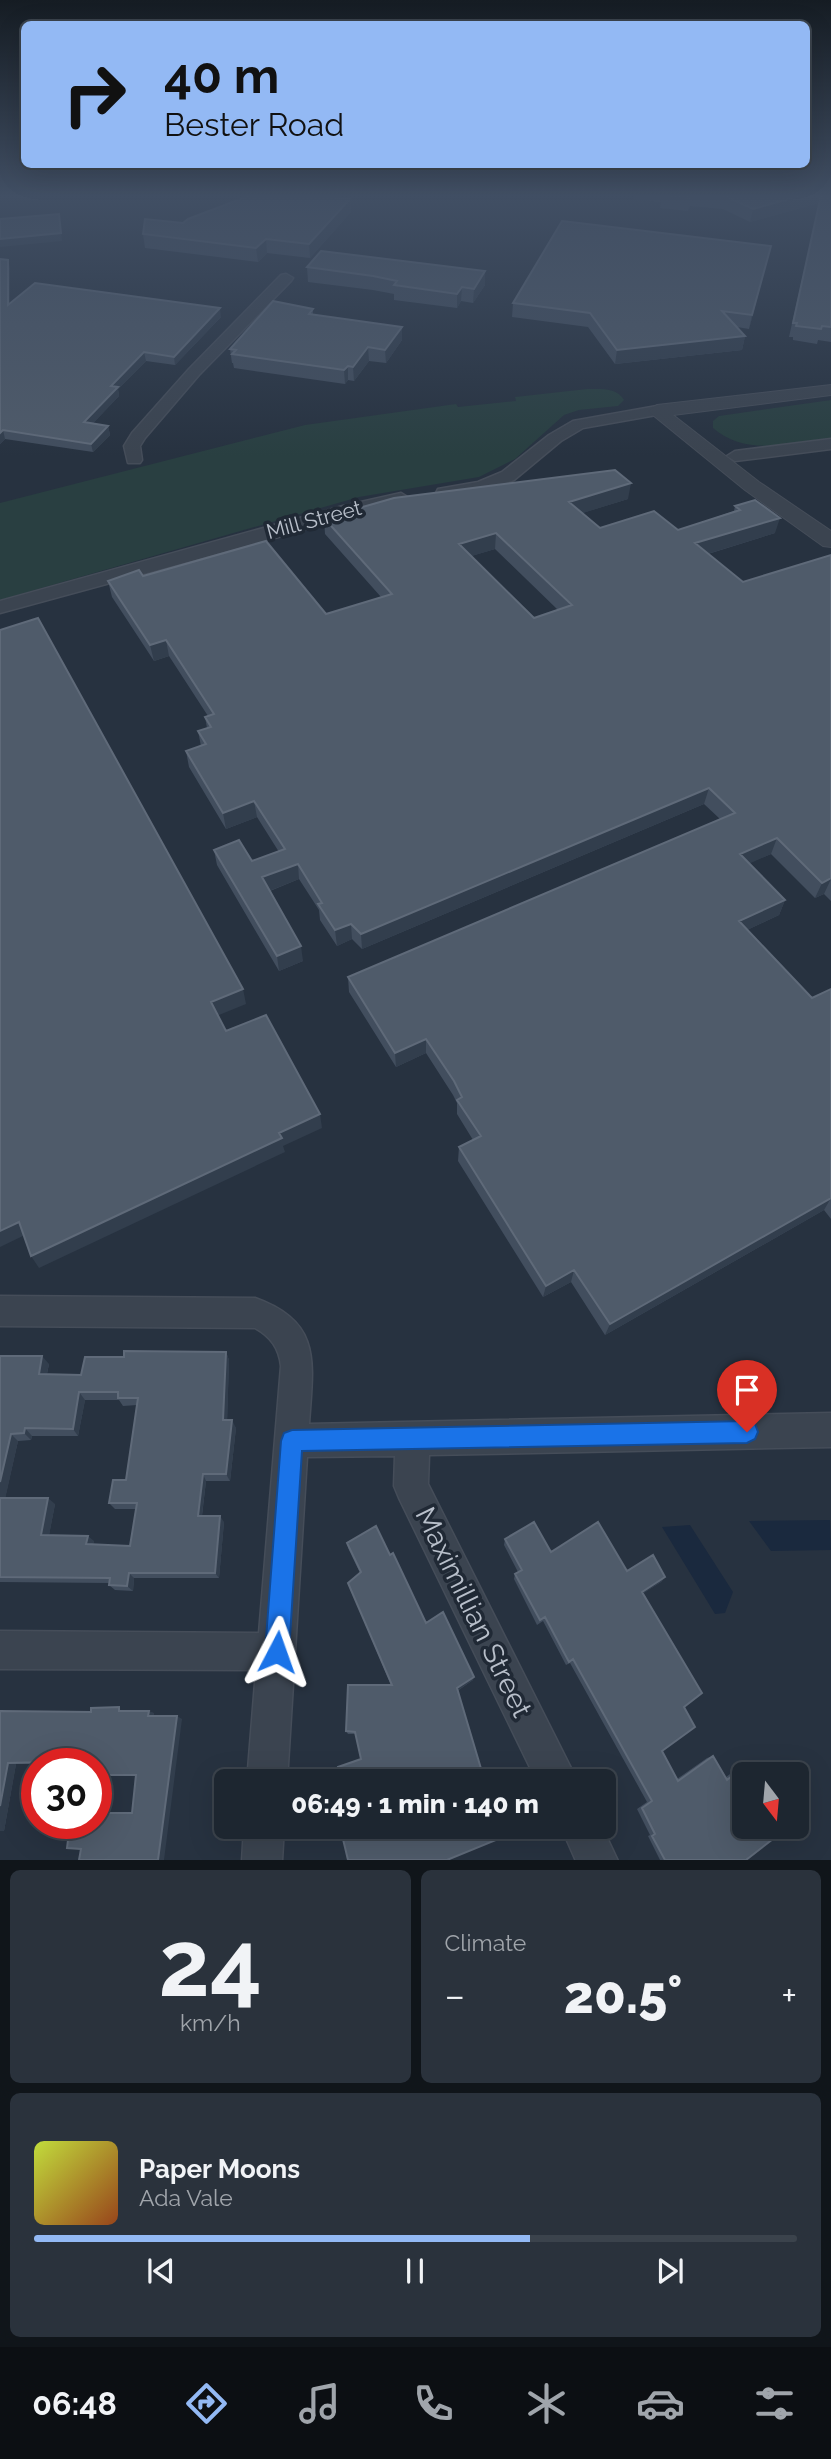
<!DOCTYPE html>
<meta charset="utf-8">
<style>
body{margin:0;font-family:Raleway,sans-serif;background:#2a323c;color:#f1f3f6;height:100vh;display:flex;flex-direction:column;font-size:26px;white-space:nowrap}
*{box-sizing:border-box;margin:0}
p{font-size:23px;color:#a0a5ab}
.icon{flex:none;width:38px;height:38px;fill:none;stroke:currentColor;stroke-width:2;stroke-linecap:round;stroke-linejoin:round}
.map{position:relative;height:1860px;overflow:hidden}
.details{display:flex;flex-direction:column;gap:10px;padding:10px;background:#10151a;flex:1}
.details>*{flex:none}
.guide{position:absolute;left:21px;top:21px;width:789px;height:147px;border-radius:10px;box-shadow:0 7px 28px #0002,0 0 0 2px #3b434c;background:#93b9f4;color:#111;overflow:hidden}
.needle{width:46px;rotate:164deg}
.buttons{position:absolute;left:732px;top:1762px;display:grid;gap:14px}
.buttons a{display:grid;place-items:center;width:77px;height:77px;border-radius:10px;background:#1d2630;box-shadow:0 7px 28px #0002,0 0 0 2px #3b434c;font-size:35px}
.speed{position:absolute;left:21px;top:1748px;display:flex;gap:14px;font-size:35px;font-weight:700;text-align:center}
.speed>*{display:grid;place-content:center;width:91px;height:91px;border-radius:50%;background:#1d2630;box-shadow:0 7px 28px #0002,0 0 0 2px #3b434c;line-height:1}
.speed .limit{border:10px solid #d22;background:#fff;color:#111}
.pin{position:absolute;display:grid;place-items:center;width:60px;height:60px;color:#fff;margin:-72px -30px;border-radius:50% 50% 50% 0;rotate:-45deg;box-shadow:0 0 7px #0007}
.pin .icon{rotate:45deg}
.me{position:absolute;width:77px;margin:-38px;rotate:4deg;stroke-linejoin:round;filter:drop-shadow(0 0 5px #0008)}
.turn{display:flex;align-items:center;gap:24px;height:147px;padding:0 28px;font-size:32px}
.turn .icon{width:91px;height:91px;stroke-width:2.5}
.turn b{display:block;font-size:49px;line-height:60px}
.big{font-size:52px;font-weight:800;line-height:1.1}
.details .widget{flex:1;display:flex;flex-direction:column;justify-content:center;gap:10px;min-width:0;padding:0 24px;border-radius:10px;background:#2a323c}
.details .dial{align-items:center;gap:0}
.dial b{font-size:91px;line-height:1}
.song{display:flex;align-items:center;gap:21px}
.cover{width:84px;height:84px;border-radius:10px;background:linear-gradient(135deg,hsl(70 70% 55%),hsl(20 70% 35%))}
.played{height:7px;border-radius:4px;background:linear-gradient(90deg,#93b9f4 65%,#3b434c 65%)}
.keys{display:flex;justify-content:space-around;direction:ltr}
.heat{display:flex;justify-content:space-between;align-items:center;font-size:38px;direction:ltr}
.details .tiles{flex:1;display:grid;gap:10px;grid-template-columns:1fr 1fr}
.widget:last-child{grid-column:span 2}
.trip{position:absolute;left:214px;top:1769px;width:402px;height:70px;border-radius:10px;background:#1d2630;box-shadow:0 7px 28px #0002,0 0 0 2px #3b434c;font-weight:800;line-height:70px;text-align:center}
.dock{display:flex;height:112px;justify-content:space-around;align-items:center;background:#0c0f13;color:#a0a5ab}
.dock .icon{width:49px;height:49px}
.dock .selected{color:#93b9f4}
.dock b{font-size:32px;color:#f1f3f6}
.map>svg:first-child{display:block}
.green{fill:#293f41}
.water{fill:#1a293e}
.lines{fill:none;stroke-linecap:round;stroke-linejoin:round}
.minor-casing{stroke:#454d59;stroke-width:3}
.tertiary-casing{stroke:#454d59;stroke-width:2}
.minor{fill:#3b4450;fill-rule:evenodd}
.tertiary{fill:#3b4450;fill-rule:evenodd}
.wall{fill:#424e5e;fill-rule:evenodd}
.shaded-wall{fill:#323e4d}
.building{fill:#4f5b6a;stroke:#5f6a79;stroke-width:2;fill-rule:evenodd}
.route{fill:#1a73e8;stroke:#114b97;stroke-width:2}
.labels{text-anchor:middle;stroke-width:7;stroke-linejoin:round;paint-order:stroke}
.far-street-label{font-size:21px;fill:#b8bfca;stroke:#202935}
.near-street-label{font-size:28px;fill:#b8bfca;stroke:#202935}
</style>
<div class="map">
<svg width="831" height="1861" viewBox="0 0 831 1861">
<rect width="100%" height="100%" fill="#273240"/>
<path class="green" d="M587,389C600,389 617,387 624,400L618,406L579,410L564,415L515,459L479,477L359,497L0,600V503L305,425L456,404L458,407L516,401L515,397Z
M831,400V438C791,443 746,457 713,428V421L719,416Z"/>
<path class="water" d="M830,1520L831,1550L771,1551L749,1521Z
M690,1525L733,1592L725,1613L715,1614L662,1527Z"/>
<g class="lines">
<g class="minor-casing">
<path id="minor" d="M286,274L293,278L291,281L199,375L145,438L140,446L142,460L140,463H128L124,446L132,433L189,369L281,275Z
M657,406L662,408L665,411L662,414L583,428L561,441L514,480L488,490L444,498L436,493L438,489L478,482L502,472L549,435L573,421Z
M831,439V449L735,461L727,456L735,451Z
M401,493L409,498L407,502L0,613V601L343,506Z
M0,1296L255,1298C323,1322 313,1363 309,1424L831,1413V1447L429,1455L428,1484L578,1782H537L399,1498L394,1486L395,1456L307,1457L287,1782H247L256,1670L0,1669V1631L259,1633L281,1366C279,1348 271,1337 255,1328L0,1326Z
M244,1827H284L282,1861H242Z
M561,1827H602L618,1861H576Z"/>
</g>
<g class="tertiary-casing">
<path id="tertiary" d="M831,385V395L673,415L759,482L831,531V547L823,546L745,490L648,411L657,405Z"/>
</g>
<use href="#minor" class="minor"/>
<use href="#tertiary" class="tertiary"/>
</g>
<path class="wall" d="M634,195H831V342L818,340L817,344L793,340V337H789L819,203L750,222L723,209L690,206L688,211L660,208L661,202L633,199Z
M339,198L350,199L351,212L310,258L267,253L258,262L145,248L143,234L183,223Z
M771,246L749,329L737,327L745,336L742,350L615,364L588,327L512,317L513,303Z
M0,259L10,268V303L221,317L175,365L146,361L118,389L119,396L93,423L108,426L110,435L93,452L5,439L0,444Z
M307,267L485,285L473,303L461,301L457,308L394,300V294L373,290L308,282Z
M313,309V315L402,327V340L386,363L369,361L354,381L348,380L345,384L234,368L233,363H232L230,349Z
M628,499L582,513L600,528L678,530L734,511L735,506L775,533L708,554L743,582L831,555V901L824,894L815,898L771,854L749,863L785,900L779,915L747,930L812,998L831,989V1219L824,1210L605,1335L571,1282L543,1297L458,1161L459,1147L473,1140L457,1114V1103L453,1095L426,1053L396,1067L349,992L348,977L720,819L704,804L362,949L352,939L337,946L320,920L319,910L299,879L270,891L303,961L279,971L217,865L214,850L252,861L279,852L257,817L226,829L189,767L186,751L201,746L198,731L207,728L205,717L208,716L169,656L154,661L112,597L108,581L143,576L326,614L381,597L325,534L324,518ZM495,549L558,610L534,618L471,556Z
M226,1352L229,1360L227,1420L236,1428L230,1481H206L202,1516L224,1522L219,1578H134L133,1591L115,1590L109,1585V1583L0,1582V1356L49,1364L47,1374L81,1375L124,1357ZM85,1400H119L123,1406L137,1405L126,1480L109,1503L115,1509H136L130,1546L93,1544L94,1541L49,1535L55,1504L5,1498L18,1441L31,1440L32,1436H78Z
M505,1539L551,1552L627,1571L665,1577L661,1582L643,1593L684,1707L662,1751L677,1779L707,1758L713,1756L726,1777L741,1766L747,1764L746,1860H660L648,1836L650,1835L637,1809L647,1802L570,1663L566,1665L543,1621L537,1625L514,1579L515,1574L518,1572L504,1545Z
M347,1543L390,1555L426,1623L473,1680L361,1759L356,1734H348L346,1731L391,1685L350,1588L348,1583L360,1573L348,1548Z
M125,1710L154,1713L153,1716L182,1719L132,1813L136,1776H96V1764H16L4,1831H0V1711L91,1712Z"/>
<path class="shaded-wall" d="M803,195H821L819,203L750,222L753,209Z
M350,199L351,212L310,258L309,244Z
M59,214L62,241L0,247V239Z
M266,239L267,253L258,262L256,248Z
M771,246L768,259L749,329L752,315Z
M8,260L10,268V313L8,305Z
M485,271V285L473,303L474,289Z
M462,287L461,301L457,308V294Z
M220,308L221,317L175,365L174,357Z
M402,327V340L386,363L385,350Z
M745,336L742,350L615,364L617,350Z
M368,347L369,361L354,381L353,367Z
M144,352L146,361L118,389L119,396L86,431L84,422L111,386Z
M348,366V380L345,384L344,370Z
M108,426L110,435L93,452L91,444Z
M3,430L5,439L0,444V433Z
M631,483L628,499L567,518L569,502Z
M780,518L775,533L691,559L695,543Z
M496,533L495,549L459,560V544Z
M166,640L169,656L154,661L150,645Z
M709,788L704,804L362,949L361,934Z
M254,801L257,817L226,829L223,813Z
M777,838L771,854L735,870L740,854Z
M298,864L299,879L264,893L262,877Z
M831,879L824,894L815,898L822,883Z
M785,900L779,915L734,936L739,921Z
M351,924L352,939L337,946L335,930Z
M301,946L303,961L279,971L277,956Z
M243,989L246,1004L214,1017L211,1002Z
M426,1039V1053L396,1067L395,1053Z
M320,1114L322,1128L283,1146L285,1152L39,1268L31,1256Z
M831,1198L824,1210L605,1335L610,1324Z
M19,1222L27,1234L0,1247V1231Z
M574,1270L571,1282L543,1297L546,1286Z
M226,1352L229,1360L227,1428L223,1420Z
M42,1356L49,1364L45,1382L39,1374Z
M79,1392L85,1400L78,1436L73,1429Z
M232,1420L236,1428L230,1481L226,1474Z
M25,1428L32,1436L31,1440L24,1433Z
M11,1434L18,1441L4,1504L0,1500V1482Z
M203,1474L206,1481L201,1522L198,1516Z
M48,1498L55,1504L48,1541L41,1535Z
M220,1516L224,1522L219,1578L215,1573Z
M88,1536L94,1541L92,1550L86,1544Z
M129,1573L134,1578L133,1591L127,1586Z
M665,1577L661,1582L638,1597L642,1592Z
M474,1677L473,1680L457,1691V1688Z
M149,1711L154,1713L153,1718L148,1716Z
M177,1716L182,1719L164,1860H158Z
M8,1763L16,1764L4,1831H0V1806Z"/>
<path class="building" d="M251,195H333L332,197L350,199L309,244L266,239L256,248L143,234L145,219L183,223L188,219Z
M666,195H691L690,198Z
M717,195H803L753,209L725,196Z
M821,195H831V327L822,326L821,329L796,326L797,323H793Z
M59,214L61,233L0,239V219Z
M562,221L771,246L752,315L722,311L745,336L617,350L590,313L513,303Z
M321,251L485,271L474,289L462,287L457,294L394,285L397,281L373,276L307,267Z
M0,259L8,260V305L35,283L220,308L174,357L144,352L111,386L118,387L84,422L108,426L91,444L3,430L0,433Z
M273,301L313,309L309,314L402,327L385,350L368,347L353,367L348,366L344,370L232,354L236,350L230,349Z
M615,470L631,483L569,502L600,528L654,511L678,530L740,510L735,506L755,500L780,518L695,543L743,582L831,555V878L822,883L777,838L740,854L785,900L739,921L812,998L831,989V1198L610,1324L574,1270L546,1286L459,1147L481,1136L457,1100L462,1097L454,1081L426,1039L395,1053L348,977L735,813L709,788L361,934L351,924L335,930L318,904L322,903L298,864L262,877L301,946L277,956L214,850L239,840L252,861L285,849L254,801L223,813L186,751L206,744L198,731L211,727L205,717L214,714L166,640L150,645L108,581L139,570L143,576L266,541L326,614L392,594L324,518L394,498ZM496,533L572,605L534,618L459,544Z
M38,618L243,989L211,1002L226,1031L266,1015L320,1114L279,1133L282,1138L31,1256L19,1222L0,1231V630Z
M124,1351L226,1352L223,1420H232L226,1474H203L198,1516H220L215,1573H129L127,1586L109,1585L110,1578L0,1577V1498H48L41,1535L88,1536L86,1544L130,1546L137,1503H109L113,1480H126L138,1398H118V1392H79L73,1429L25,1428L24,1433L11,1434L0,1482V1356H42L39,1374L81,1375L85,1357H124Z
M534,1522L551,1552L598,1522L627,1571L653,1555L665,1577L642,1592L702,1693L684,1707L695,1727L662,1751L678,1781L713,1756L727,1780L747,1764L753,1774H744V1827H784L786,1829L746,1860H665L652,1836L655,1834L642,1808L652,1801L573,1659L569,1662L545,1617L540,1620L515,1574L522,1570L505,1539Z
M376,1526L390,1555L393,1553L426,1623L443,1612L474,1677L457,1688L485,1782H341L338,1767L361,1759L355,1732L346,1731L348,1685H392L348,1583L361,1572L347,1543Z
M119,1707V1711H149L148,1716H177L158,1860H79L81,1849L67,1848L70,1824H96V1813H132L136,1775H96V1764H83L84,1761L8,1763L0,1806V1711L91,1712V1708Z
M350,1827H492L496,1840L447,1860H348L342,1835L351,1832Z"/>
<linearGradient id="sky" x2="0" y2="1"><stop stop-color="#151c23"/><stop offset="0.43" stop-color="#414f64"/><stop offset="1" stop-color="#414f64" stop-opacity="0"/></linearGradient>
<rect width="831" height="456" fill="url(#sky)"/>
<path class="route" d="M747,1421L755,1424L758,1432L755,1439L747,1443L302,1451L289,1652L286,1660L277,1664L268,1660L265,1652L281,1441L284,1433L292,1430Z"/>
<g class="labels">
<g class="far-street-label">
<text transform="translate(314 520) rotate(-15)" y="7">Mill Street</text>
</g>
<g class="near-street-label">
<text transform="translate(474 1612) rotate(64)" y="10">Maximillian Street</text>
</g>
</g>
</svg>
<div class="buttons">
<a><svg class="needle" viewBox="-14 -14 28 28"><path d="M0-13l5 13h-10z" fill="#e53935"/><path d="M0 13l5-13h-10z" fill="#a0a5ab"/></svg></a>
</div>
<div class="speed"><div class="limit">30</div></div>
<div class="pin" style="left:747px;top:1432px;background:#d93025"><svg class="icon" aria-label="arrive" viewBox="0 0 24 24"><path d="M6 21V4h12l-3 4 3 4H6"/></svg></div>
<svg class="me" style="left:277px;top:1652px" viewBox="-20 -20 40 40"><path d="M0-17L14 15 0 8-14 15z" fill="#1a73e8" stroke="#fff" stroke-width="4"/></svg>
<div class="trip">06:49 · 1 min · 140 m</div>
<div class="guide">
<div class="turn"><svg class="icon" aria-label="right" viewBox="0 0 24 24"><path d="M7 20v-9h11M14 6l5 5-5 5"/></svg><div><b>40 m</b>Bester Road</div></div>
</div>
</div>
<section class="details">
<div class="tiles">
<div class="widget dial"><b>24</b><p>km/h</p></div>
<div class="widget"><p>Climate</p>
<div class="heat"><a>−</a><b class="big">20.5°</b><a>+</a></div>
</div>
<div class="widget">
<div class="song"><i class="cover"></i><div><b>Paper Moons</b><p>Ada Vale</p></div></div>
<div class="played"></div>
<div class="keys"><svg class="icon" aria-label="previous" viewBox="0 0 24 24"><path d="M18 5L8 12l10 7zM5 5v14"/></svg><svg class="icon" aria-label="pause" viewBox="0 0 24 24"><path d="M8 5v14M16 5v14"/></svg><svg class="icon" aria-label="next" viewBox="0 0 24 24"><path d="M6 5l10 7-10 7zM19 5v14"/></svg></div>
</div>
</div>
</section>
<nav class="dock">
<b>06:48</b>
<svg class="icon selected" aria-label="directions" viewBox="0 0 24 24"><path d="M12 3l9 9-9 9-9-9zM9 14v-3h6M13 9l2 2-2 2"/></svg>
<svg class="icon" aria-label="music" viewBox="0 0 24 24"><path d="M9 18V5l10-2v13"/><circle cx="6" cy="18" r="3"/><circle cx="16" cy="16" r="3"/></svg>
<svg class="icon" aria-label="phone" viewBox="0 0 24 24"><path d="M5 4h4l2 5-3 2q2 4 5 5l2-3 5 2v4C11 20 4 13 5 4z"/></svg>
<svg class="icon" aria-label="climate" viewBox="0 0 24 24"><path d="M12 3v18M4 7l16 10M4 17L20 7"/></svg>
<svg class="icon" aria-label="car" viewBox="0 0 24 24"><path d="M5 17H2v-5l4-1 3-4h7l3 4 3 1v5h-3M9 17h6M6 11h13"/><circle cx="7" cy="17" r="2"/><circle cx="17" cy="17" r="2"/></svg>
<svg class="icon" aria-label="filters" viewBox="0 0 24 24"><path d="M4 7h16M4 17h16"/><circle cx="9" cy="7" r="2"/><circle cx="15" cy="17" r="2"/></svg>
</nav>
